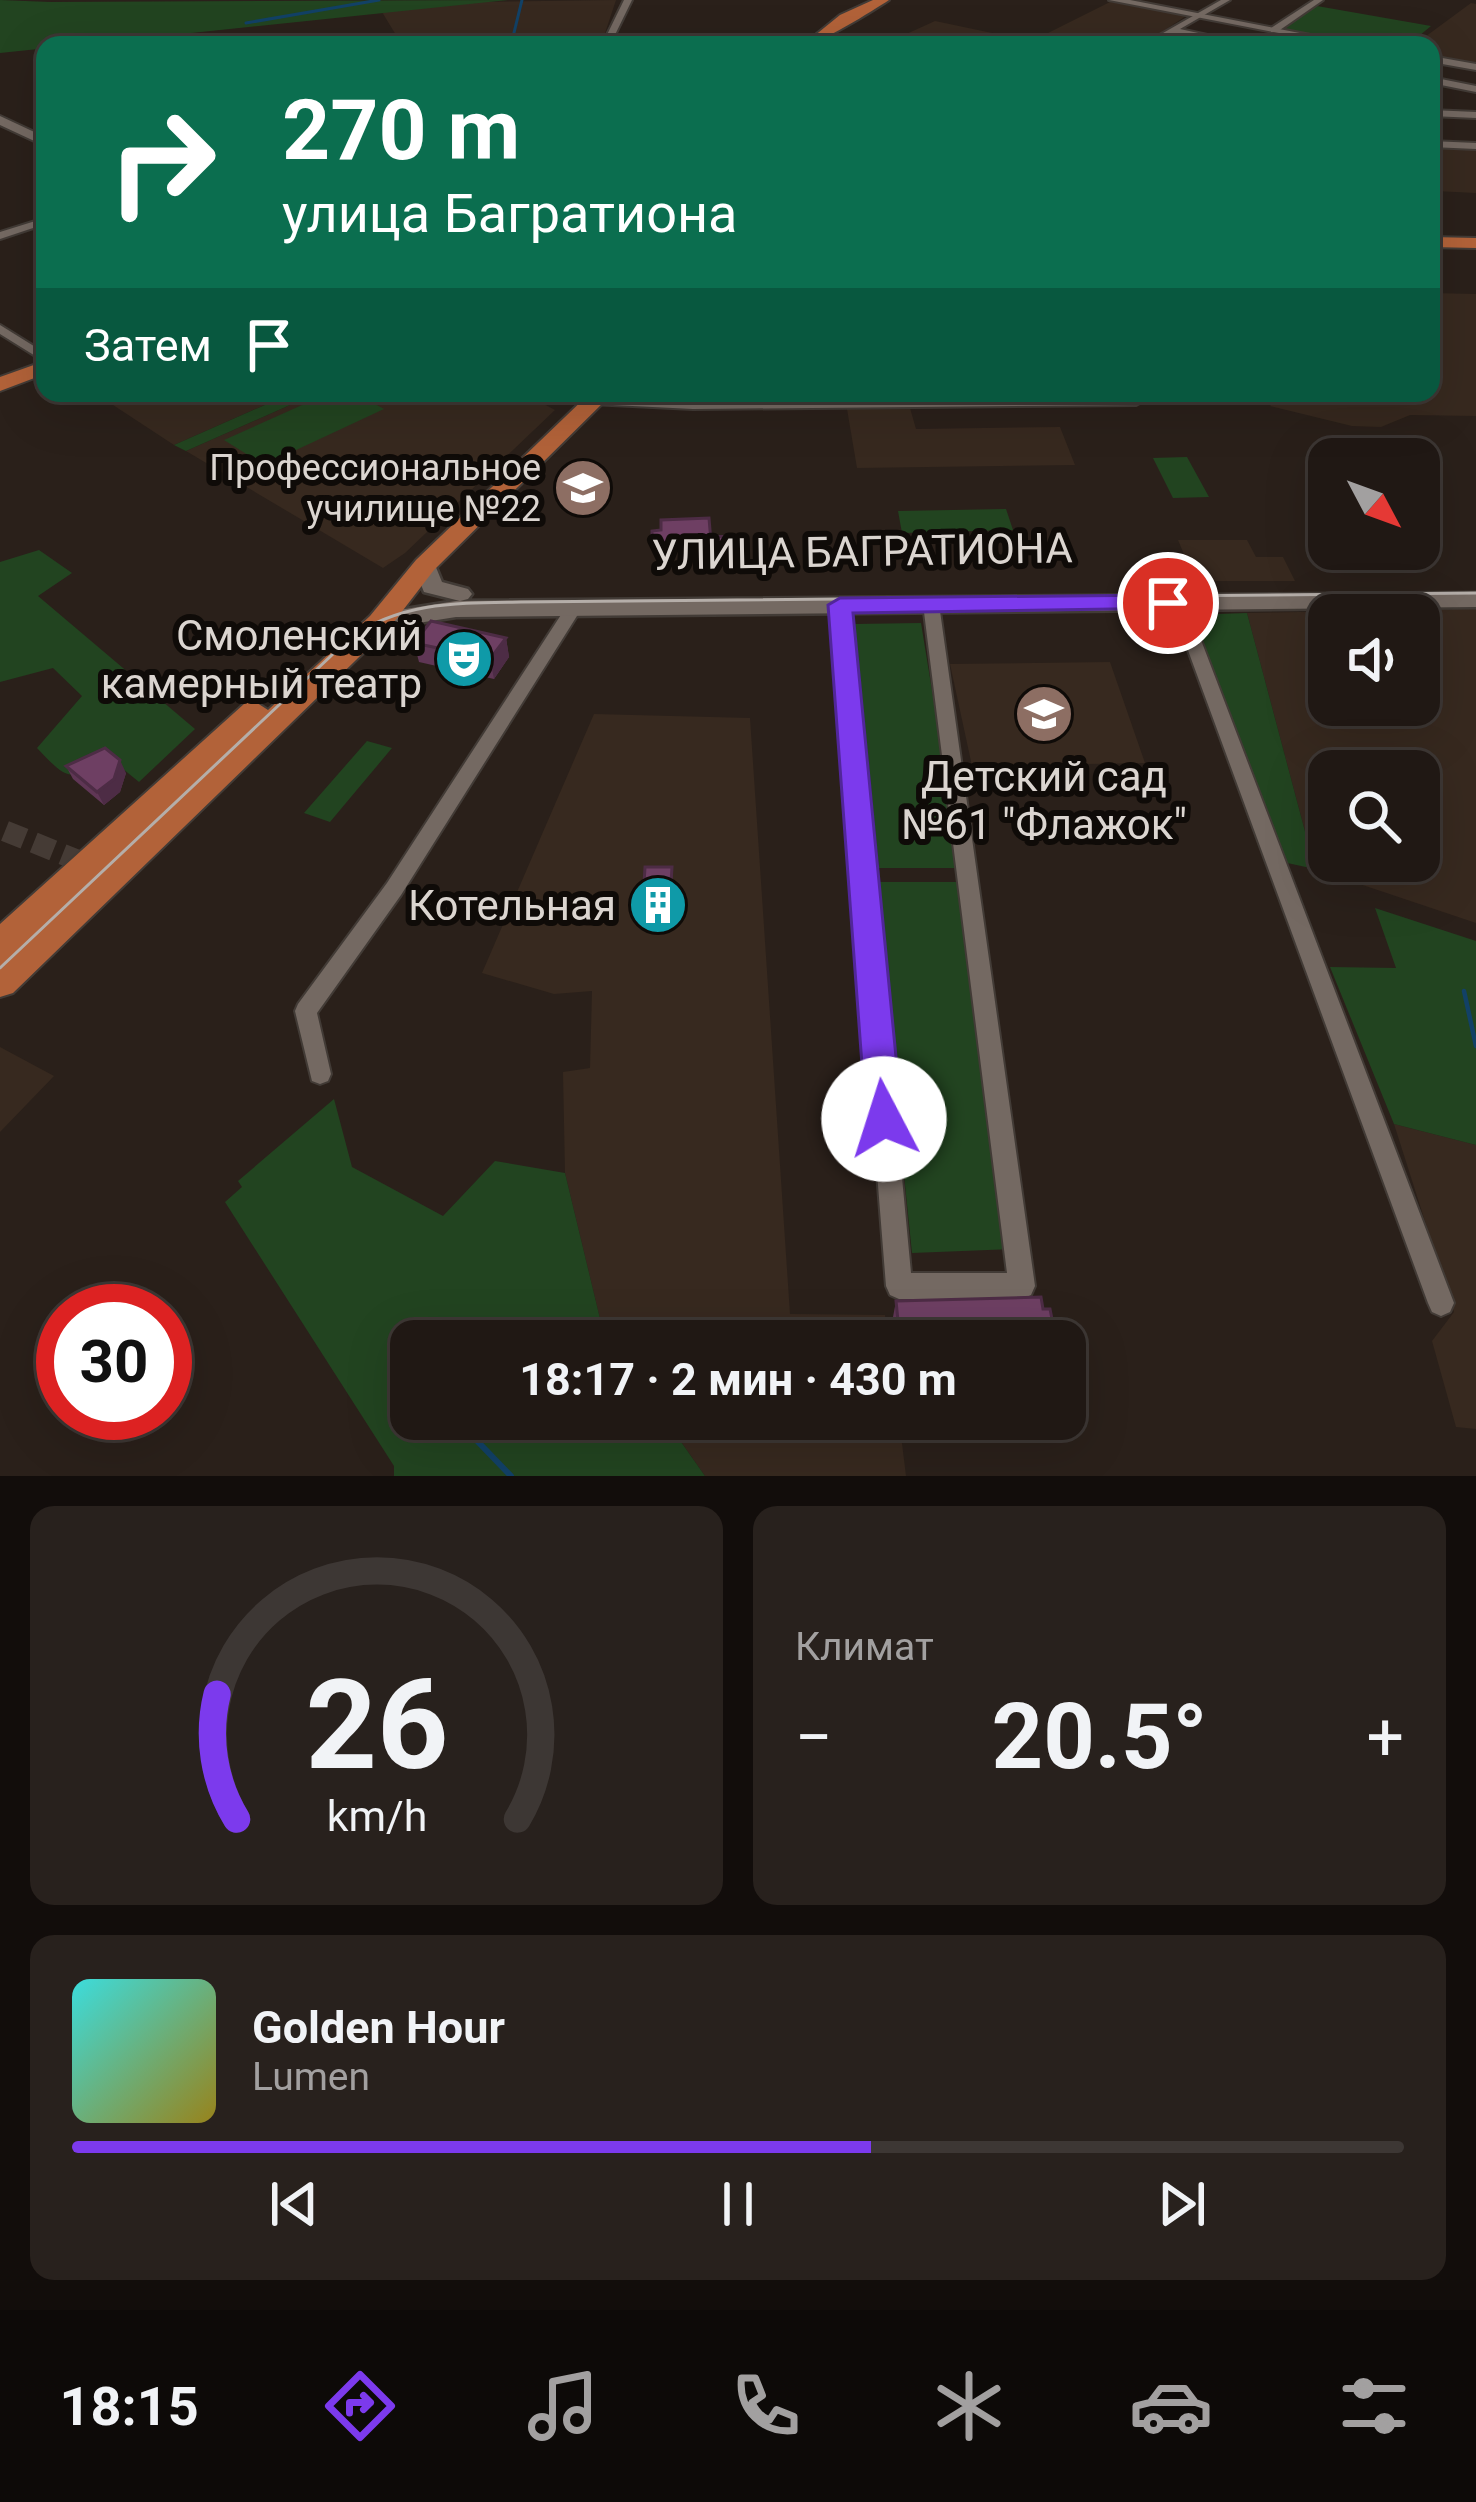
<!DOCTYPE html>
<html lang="ru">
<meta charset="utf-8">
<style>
body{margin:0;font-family:Roboto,sans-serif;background:#28211d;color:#f1f3f6;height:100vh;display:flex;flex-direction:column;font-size:45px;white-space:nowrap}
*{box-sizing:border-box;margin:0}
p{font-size:39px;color:#a2a0a0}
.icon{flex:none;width:66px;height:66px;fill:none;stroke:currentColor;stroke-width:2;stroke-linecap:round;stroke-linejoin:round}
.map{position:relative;height:1476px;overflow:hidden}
.panel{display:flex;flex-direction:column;gap:30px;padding:30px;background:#120d0b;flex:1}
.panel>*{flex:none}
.banner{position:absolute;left:36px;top:36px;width:1404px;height:366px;border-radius:24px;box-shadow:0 12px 48px #0002,0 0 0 3px #3d3734;background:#0b6e4f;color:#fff;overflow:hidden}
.needle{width:78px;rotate:131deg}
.tools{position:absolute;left:1308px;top:438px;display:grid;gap:24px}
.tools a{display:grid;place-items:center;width:132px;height:132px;border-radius:24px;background:#201814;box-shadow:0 12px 48px #0002,0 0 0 3px #3d3734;font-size:60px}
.speed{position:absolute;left:36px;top:1284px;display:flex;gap:24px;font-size:60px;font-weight:700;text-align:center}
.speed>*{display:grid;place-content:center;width:156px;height:156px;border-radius:50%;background:#201814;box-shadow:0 12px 48px #0002,0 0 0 3px #3d3734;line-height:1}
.speed .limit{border:18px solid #d22;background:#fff;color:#111}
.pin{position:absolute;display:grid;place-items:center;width:102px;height:102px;color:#fff;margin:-51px;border:6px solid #fff;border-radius:50%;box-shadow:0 3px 12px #0007}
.me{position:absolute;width:132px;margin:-66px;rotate:355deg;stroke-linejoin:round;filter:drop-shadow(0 0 9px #0008)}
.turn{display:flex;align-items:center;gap:42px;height:252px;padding:0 48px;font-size:54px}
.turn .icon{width:156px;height:156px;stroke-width:2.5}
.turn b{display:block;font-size:84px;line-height:102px}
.then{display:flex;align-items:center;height:114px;padding:0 48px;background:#0003;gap:24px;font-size:45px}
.big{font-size:90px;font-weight:700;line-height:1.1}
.panel .card{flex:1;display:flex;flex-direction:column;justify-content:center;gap:18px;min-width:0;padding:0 42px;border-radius:24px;background:#28211d}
.panel .dial{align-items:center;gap:0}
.dial svg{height:312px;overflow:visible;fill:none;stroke:#3d3734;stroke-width:7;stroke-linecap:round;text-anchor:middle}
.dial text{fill:#f1f3f6;stroke:none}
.song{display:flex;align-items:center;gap:36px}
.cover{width:144px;height:144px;border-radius:18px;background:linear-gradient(135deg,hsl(180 70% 55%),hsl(50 70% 35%))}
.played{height:12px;border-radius:6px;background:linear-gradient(90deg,#7c3aed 60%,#3d3734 60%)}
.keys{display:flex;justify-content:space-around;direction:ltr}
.heat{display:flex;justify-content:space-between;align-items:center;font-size:66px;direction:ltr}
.panel .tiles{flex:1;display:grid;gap:30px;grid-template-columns:1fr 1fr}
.card:last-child{grid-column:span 2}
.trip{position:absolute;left:390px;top:1320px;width:696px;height:120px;border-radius:24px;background:#201814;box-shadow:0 12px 48px #0002,0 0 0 3px #3d3734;font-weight:700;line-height:120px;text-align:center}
.tabs{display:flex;height:192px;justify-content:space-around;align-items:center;background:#0d0a08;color:#a2a0a0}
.tabs .icon{width:84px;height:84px}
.tabs .selected{color:#7c3aed}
.tabs b{font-size:54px;color:#f1f3f6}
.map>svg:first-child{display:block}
.built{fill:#37291f;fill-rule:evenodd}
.green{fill:#224420}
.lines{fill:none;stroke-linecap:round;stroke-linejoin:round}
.stream-far2{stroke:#124166;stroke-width:3}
.stream-far1{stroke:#124166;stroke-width:4.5}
.stream{stroke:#124166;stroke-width:6}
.minor-tunnel{stroke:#453b35;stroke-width:21;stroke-dasharray:21 10;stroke-linecap:butt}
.minor-casing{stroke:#423b36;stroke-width:4}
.tertiary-casing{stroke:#423b36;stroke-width:4}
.secondary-casing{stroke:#423b36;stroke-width:5}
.primary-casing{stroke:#423b36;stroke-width:4}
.minor{fill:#746962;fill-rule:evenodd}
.tertiary{fill:#746962;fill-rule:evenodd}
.secondary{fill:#746962;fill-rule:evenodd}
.primary{fill:#b26239;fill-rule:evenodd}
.tram{stroke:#b5aea9;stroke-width:3}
.wall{fill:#5f3655}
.shaded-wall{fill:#4d2c45}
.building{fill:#6e3f63;stroke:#4d2c45;stroke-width:3}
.route{fill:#7c3aed;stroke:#51269a;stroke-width:3}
.labels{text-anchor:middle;stroke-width:12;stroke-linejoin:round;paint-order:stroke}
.far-poi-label{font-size:36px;fill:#dbd5d0;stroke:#0f0b08;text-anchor:end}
.street-label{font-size:42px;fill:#dbd5d0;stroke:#0f0b08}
.poi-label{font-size:42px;fill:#dbd5d0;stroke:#0f0b08;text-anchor:end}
</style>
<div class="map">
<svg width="1476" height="1476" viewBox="0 0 1476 1476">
<rect width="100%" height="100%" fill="#2a201a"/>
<path class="built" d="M616,0L601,45H402L382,12L471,2Z
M1110,2L1186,16L1142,45H1058L1034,40Z
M1471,3L1476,4V64L1431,55V45H1414Z
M935,21L997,34L994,45H882Z
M1431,148L1476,150V193L1435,191L1431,186Z
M1431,293L1476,294V416L1410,415L1381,427L1352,426L1270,406L1285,393H1431V340L1436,339L1431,334Z
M136,393H292L174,445L110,403Z
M317,393H523L555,410L405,553L383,568L186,451Z
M910,408L916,429L1060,427L1075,465L857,468L847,409Z
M1178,540H1247L1256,557H1283L1295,581H1195Z
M1476,609V923L1315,869L1247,613ZM1329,615H1419V705H1329ZM1329,771H1419V861H1329Z
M1110,662L1145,763L972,766L950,664Z
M594,714L750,718L790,1314L885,1315L889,1341H610L603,1331L565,1173L563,1072L590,1068L592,991L554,994L482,973Z
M0,1047L54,1076L0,1132Z
M1394,1124L1476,1145V1429L1456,1427L1432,1341L1454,1312Z
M665,1419H899L906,1476H705Z"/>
<path class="green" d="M0,0L50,2L508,0L0,53Z
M1317,6L1431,26L1408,45H1372L1283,29Z
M292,393H317L186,451L174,445Z
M329,393H355L384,409L264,465L224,440Z
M1187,457L1209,497L1173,498L1153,458Z
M1006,509L1013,530L902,533L898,511Z
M39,550L72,573L38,596L195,729L139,782L112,760C69,780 70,783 37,748L82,696L53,668L0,682V562Z
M1247,613L1315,869L1278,861L1190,615Z
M921,623L961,868H879L855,624Z
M367,741L392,748L330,822L304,813Z
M874,882H957L1013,1249L912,1253Z
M1375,908L1476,941V1145L1394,1124L1330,967L1396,968Z
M334,1099L352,1167L443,1216L495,1161L565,1173L603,1331L610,1341H411V1419H665L705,1476H394V1466L225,1202L242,1187L238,1181Z"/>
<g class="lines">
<path class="stream-far2" d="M246,23L379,0
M511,45L522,0"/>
<path class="stream-far1" d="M1464,991L1476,1046"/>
<path class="stream" d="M456,1419L511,1476"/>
<path class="minor-tunnel" d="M5,831L87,864"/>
<g class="minor-casing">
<path id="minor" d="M624,0H632L610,45H602Z
M1221,0H1230L1180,29L1253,45H1237L1174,33L1152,45H1142Z
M1314,0H1323L1277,32H1271V28Z
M1431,77L1476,86V92L1431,83Z
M1431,110L1476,112V118L1431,116Z
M1431,141L1476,143V149L1431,147Z
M1431,207L1440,215V219L1431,217Z
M45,218V224L0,239V232Z
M0,325L45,353V362L0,334Z
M597,397L693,401L1136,397L1143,401L1136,405L693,409L592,404V398Z
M1172,580L1180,585L1454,1303L1450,1312L1441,1316L1432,1312L1428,1303L1164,585Z
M931,599L939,604L1035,1286L1031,1295L1022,1299H899L890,1295L886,1286L832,605L840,600L848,605L911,1273H1007L923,604Z
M574,603L582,608L401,895L317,1013L331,1074L328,1081L320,1084L312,1081L295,1011L298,1004L387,883L568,604Z"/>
</g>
<g class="tertiary-casing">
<path id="tertiary" d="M1109,0H1130L1362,45H1340Z
M1431,56L1476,64V70L1431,62Z
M0,116L45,137V146L0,125Z
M564,393H590L606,401L597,406Z"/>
</g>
<g class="secondary-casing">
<path id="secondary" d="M425,558L433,560L442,582L468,589L472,594L468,599L460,601L424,592L413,565Z
M1476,593V607L456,617L380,629L368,621L380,613L456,601Z"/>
</g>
<g class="primary-casing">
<path id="primary" d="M873,0H889C874,10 818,45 803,45L840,15Z
M1431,237L1476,238V248L1431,247Z
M45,361V374L0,391V377Z
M590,393H613L434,570L390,627L13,993L0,997V924L244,704L254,701L268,710L370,616L416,560Z"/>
</g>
<use href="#minor" class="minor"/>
<use href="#tertiary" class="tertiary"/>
<use href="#secondary" class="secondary"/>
<use href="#primary" class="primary"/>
<path class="tram" d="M0,968L350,638C402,601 460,603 521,602L1476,593"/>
</g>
<path class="wall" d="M709,518L711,548L652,550V531L661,530Z
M733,536L735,558L714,559L712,537Z
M506,638L509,657L494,679L419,662L414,643Z
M66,766L126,773L120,792L104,805L73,779Z
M672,880L670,930H643L642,917Z
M896,1301L1043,1309L1056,1339L1055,1341H895L893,1317Z"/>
<path class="shaded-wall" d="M506,638L509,657L494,679L490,659Z
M120,760L126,773L120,792L104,805L97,792Z"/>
<path class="building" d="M709,518L711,542L652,544V531L661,530V520Z
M733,536L735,552L713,553L712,537Z
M431,621L506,638L490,659L414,643Z
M105,748L120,760L114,779L97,792L66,766Z
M645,867H672L669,917H642Z
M1041,1297L1043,1309H1050L1056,1339H1049V1341H900L896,1301Z"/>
<path class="route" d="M1168,595L1177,598V608L853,613L902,1119L897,1130L884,1135L871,1130L866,1119L828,605L840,598Z"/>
<defs>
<g id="university-disc" transform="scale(3)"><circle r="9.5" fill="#8d6e63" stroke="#0f0b08"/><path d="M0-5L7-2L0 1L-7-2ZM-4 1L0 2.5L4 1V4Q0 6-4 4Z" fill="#fff"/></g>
<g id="theatre-disc" transform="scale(3)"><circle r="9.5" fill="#0f9aa8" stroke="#0f0b08"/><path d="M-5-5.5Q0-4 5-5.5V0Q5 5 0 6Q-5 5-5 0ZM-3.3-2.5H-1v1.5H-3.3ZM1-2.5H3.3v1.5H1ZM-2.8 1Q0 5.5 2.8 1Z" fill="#fff"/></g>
<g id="school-disc" transform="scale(3)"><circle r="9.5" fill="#8d6e63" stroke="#0f0b08"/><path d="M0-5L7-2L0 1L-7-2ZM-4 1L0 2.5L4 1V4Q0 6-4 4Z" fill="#fff"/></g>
<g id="building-disc" transform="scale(3)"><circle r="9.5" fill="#0f9aa8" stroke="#0f0b08"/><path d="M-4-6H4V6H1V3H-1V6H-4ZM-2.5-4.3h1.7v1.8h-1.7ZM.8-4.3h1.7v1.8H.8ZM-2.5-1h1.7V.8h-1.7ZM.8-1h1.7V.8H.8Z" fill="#fff"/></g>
</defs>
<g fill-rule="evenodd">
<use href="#university-disc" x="583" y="488"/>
<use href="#theatre-disc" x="464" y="659"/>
<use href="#school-disc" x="1044" y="714"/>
<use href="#building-disc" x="658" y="905"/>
</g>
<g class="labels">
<g class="far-poi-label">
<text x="541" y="480">Профессиональное<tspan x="541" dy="41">училище №22</tspan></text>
</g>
<g class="street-label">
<text transform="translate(862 551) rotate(-1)" y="15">УЛИЦА БАГРАТИОНА</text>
</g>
<g class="poi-label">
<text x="422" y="650">Смоленский<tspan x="422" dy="48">камерный театр</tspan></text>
<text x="1044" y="791" text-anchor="middle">Детский сад<tspan x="1044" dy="48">№61 "Флажок"</tspan></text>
<text x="616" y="920">Котельная</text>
</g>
</g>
</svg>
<div class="tools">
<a><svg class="needle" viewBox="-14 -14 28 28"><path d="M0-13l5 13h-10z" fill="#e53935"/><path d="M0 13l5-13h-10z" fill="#a2a0a0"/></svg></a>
<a><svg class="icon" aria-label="sound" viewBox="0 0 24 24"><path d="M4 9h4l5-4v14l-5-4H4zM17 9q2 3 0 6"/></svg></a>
<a><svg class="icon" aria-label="search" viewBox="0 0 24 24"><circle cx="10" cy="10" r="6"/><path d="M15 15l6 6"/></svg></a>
</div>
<div class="speed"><div class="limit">30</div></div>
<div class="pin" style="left:1168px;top:603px;background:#d93025"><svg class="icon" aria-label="arrive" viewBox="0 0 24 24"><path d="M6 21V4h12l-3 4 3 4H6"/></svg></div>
<svg class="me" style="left:884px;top:1119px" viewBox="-20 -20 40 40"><circle r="19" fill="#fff"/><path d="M0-13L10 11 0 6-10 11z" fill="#7c3aed"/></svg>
<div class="trip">18:17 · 2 мин · 430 m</div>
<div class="banner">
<div class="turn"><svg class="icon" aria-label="right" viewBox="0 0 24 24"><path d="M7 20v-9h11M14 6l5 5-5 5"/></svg><div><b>270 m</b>улица Багратиона</div></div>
<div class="then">Затем<svg class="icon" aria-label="arrive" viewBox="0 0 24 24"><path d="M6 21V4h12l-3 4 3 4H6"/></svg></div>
</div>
</div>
<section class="panel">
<div class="tiles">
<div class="card dial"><svg viewBox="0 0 100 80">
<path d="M14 69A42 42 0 1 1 86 69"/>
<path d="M14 69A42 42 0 0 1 9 37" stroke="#7c3aed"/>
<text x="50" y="56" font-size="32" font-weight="700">26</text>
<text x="50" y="72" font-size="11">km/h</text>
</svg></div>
<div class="card"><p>Климат</p>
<div class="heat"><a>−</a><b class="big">20.5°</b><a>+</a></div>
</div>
<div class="card">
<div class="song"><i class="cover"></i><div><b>Golden Hour</b><p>Lumen</p></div></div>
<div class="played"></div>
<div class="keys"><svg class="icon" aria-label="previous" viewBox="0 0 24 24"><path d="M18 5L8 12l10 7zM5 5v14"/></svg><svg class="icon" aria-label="pause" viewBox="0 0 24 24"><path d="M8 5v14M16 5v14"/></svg><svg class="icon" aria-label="next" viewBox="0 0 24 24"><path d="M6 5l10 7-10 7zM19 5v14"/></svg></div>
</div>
</div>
</section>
<nav class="tabs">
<b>18:15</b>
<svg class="icon selected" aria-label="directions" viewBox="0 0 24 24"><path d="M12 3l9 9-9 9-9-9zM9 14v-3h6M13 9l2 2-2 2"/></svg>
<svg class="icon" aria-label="music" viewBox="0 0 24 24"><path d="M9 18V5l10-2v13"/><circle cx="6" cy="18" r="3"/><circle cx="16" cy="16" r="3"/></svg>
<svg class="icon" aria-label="phone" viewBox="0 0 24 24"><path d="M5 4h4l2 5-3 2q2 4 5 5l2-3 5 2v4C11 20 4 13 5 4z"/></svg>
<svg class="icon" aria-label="climate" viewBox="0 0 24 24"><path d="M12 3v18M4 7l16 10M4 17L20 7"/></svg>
<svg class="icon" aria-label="car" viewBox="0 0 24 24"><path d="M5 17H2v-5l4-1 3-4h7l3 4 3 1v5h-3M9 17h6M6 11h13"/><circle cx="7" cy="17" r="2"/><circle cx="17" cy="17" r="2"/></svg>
<svg class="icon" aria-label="filters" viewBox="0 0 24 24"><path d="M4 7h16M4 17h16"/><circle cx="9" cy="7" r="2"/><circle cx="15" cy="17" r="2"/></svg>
</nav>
